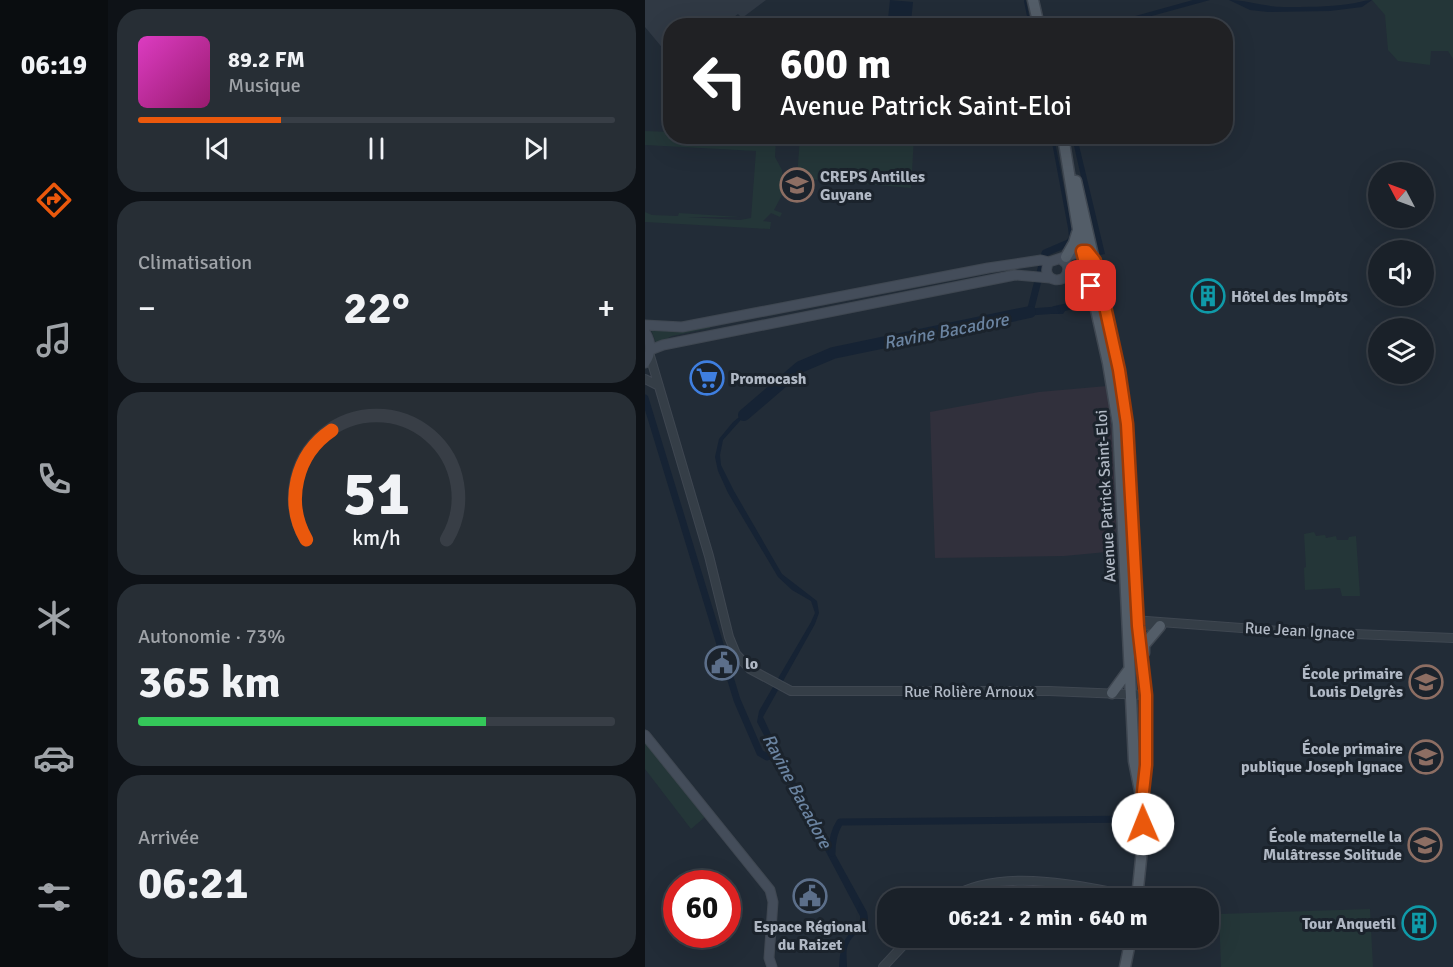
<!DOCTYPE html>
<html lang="fr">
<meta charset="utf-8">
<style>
body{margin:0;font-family:Signika,sans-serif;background:#272e35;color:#f1f3f6;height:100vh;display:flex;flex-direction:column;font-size:22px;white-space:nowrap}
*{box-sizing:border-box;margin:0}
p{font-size:20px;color:#9fa3a8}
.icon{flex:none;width:33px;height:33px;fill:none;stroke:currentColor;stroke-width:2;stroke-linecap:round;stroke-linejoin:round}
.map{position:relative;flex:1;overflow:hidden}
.details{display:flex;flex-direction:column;gap:9px;padding:9px;background:#0e1217;width:537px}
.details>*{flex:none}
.guide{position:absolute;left:18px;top:18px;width:570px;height:126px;border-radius:24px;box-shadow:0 6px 24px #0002,0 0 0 2px #383e46;background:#202124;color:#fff;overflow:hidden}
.needle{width:39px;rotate:311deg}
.controls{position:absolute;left:723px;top:162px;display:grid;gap:12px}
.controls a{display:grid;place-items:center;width:66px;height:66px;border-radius:50%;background:#1a2129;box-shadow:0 6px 24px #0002,0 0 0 2px #383e46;font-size:30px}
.speed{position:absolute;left:18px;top:870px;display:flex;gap:12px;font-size:30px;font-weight:700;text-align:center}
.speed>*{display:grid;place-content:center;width:78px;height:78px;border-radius:50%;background:#1a2129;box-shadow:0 6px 24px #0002,0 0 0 2px #383e46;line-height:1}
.speed .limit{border:9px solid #d22;background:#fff;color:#111}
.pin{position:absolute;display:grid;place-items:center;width:51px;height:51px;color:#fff;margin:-26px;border-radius:12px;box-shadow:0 3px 9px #0006}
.me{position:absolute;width:66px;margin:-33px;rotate:359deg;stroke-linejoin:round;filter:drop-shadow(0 0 4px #0008)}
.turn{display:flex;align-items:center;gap:21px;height:126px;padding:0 18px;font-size:27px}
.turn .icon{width:78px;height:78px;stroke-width:2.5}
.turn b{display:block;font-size:42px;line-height:51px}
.big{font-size:45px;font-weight:800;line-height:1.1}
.details .tile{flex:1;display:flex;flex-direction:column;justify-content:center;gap:9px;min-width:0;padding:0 21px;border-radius:24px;background:#272e35}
.details .dial{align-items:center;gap:0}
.dial svg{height:156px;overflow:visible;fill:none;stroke:#383e46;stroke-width:7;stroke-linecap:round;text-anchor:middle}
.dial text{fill:#f1f3f6;stroke:none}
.song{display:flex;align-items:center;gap:18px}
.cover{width:72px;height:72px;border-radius:9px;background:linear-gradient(135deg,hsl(310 70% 55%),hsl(320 70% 35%))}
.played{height:6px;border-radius:3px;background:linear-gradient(90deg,#ea580c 30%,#383e46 30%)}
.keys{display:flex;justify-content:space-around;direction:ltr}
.heat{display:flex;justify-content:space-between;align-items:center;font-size:33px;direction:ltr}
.charge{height:9px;border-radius:4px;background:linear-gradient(90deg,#34c759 73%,#383e46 0)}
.trip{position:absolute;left:232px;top:888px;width:342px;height:60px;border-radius:24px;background:#1a2129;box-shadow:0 6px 24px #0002,0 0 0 2px #383e46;font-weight:800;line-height:60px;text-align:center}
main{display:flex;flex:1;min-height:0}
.menu{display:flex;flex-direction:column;width:108px;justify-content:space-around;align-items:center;background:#0a0d10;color:#9fa3a8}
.menu .icon{width:42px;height:42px}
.menu .selected{color:#ea580c}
.menu b{font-size:27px;color:#f1f3f6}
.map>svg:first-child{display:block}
.medical{fill:#31303c}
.airport{fill:#303944}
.green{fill:#243638}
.water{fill:#162334}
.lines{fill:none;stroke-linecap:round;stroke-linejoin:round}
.stream{stroke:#162334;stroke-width:2}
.canal{stroke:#162334;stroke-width:7}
.river{stroke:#162334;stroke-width:12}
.tertiary-casing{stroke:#3f4751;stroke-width:10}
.secondary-casing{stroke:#3f4751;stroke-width:11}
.primary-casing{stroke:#3f4751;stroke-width:13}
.tertiary{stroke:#353e47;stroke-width:8}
.secondary{stroke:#444d5a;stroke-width:9}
.primary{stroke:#535d68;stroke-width:10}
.route-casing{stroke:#983908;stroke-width:15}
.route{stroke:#ea580c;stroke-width:10}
.labels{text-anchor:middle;stroke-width:6;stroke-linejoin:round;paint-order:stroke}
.poi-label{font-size:16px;font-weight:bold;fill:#b0b8c4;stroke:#1b232c;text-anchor:start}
.street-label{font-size:16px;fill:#b0b8c4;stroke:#1b232c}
.water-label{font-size:18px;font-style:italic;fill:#6b84a1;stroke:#1b232c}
</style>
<main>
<nav class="menu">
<b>06:19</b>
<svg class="icon selected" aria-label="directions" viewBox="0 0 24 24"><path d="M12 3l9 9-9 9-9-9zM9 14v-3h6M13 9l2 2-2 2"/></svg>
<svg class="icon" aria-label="music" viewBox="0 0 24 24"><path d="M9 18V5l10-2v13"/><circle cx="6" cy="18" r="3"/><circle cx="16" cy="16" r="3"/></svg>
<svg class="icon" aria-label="phone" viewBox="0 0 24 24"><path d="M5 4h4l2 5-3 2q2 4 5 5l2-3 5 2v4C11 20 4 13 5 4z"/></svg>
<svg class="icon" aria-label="climate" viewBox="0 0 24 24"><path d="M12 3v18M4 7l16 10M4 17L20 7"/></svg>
<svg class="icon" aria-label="car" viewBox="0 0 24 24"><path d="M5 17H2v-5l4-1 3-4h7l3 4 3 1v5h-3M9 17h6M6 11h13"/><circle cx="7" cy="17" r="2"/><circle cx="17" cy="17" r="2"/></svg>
<svg class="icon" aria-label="filters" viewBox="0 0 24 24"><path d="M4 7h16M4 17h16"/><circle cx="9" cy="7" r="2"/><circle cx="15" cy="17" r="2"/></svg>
</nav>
<section class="details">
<div class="tile">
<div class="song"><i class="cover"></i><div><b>89.2 FM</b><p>Musique</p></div></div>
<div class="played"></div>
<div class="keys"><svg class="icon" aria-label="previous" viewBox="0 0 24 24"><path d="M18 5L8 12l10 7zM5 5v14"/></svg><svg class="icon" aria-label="pause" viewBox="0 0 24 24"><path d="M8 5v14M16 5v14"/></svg><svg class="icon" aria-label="next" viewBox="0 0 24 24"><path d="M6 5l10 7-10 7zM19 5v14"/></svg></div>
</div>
<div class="tile"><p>Climatisation</p>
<div class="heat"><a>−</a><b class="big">22°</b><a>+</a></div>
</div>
<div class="tile dial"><svg viewBox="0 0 100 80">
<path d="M14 69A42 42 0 1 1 86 69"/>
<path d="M14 69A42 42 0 0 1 27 13" stroke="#ea580c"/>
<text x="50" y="56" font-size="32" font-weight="700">51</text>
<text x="50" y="72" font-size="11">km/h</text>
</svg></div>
<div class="tile"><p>Autonomie · 73%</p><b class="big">365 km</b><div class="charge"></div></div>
<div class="tile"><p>Arrivée</p><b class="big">06:21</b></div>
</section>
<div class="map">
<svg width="808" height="967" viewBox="0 0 808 967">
<rect width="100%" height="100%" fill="#222c37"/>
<path class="medical" d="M462,386L468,437L472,551L419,556L290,558L285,412L394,392Z"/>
<path class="airport" d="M0,0H121L97,18L93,14L78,25L26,26L25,57L0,27Z"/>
<path class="green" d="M727,0H808V59L803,51H786L785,65L753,61L743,50L740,15Z
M0,131L25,132L26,136L131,138L130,157L137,170L138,187L137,195L129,210L137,213L135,217L126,213L118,221L126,222L125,229L0,222V212L7,215L33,216L34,213L95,217H43L95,220L106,218L111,151L0,145Z
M155,137H269L266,188L152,178Z
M5,327H65V328L27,336L13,343H11Z
M669,532L671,536L680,535L681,538L691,536L692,540H703L704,537L711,536L715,596H697L695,588L660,590L659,568L661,567L659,534Z
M0,742L60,817L46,829L0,769Z
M725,909L728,967H576L574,914Z"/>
<path class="water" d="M245,0L268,2L266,22L243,19Z
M548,0H565L474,25H458Z
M584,0C603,0 620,7 639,7C660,7 683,7 704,4C713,3 719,0 727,0L717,7L685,11L623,12L605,10Z
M406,137H409L428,234L423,246L414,249L413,244L420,242L424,237L423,228Z
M427,137H432L460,254L454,255Z
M442,299L445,304L420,311L418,314H406L405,308L409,306Z
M110,404L78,440L75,455L76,465L89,491L137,574L172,601L174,613L170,624L118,717L137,758L222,912C227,932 211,928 204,943C200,949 202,959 202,967H194C196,941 198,941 215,922V916L112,722L114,711L166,622L170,613L166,601L147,590L133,577L83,493L73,471L70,457L74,439L88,422Z"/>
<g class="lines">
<path class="stream" d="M380,1L385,26"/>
<path class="canal" d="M412,310L385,312L400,253L421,244
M0,398L92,700L115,753L122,757L131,754
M187,853C187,842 189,831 195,822L493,819"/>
<path class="river" d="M99,415L155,367L188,353L385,312"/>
<g class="tertiary-casing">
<path id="tertiary" d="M5,356L64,556L84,637L91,654L105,669L146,691H404L501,695
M0,379L14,386
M488,620L636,631L808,638
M488,626L517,625
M305,898C356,866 436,886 492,897
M238,967L265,938"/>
</g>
<g class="secondary-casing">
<path id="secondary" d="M415,259C424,263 425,271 419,278C407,284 397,274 404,262L437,251L443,252
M0,325L37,327L343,268L396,260L404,262
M0,332C6,342 7,353 0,363
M5,350L18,345L370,275L405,278
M0,735L125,890L128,902L124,958L127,967"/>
</g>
<g class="primary-casing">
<path id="primary" d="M388,0L394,26
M418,136L433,229L463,363L473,424L489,761L497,801L499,830L492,898
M431,181L474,370L482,424L493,626L501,695V765L498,792
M421,257L429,243L432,233
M427,285L449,300
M499,653V645L515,626
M467,693L483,671
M480,967L486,938"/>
</g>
<use href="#tertiary" class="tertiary"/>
<use href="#secondary" class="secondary"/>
<use href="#primary" class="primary"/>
</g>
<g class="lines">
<g class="route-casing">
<path id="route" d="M446,286L437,251H442L450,261L474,370L482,424L493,626L501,695V765L497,801L498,824"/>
</g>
<use href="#route" class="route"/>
</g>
<defs>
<g id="university-ring" transform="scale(1.725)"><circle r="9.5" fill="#1b232c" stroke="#8d6e63" stroke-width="1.5"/><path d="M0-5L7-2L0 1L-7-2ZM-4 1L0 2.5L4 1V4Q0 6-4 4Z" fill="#8d6e63"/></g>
<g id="building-ring" transform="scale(1.725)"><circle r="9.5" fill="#1b232c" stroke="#0f9aa8" stroke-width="1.5"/><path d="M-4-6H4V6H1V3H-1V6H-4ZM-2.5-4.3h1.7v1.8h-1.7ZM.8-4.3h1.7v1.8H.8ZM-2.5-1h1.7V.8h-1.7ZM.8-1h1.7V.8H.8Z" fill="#0f9aa8"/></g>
<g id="supermarket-ring" transform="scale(1.725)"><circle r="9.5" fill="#1b232c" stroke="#3f7fe0" stroke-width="1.5"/><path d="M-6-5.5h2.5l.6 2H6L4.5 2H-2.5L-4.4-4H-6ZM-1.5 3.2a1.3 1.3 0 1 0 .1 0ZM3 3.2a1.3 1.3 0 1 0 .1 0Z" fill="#3f7fe0"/></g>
<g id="civic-ring" transform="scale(1.725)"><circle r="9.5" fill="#1b232c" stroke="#5c6f8a" stroke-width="1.5"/><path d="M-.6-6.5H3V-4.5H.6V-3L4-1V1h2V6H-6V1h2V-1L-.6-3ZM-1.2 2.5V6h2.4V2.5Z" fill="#5c6f8a"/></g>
<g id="school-ring" transform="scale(1.725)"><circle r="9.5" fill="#1b232c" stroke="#8d6e63" stroke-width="1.5"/><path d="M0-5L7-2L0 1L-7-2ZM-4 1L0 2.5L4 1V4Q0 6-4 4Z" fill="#8d6e63"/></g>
</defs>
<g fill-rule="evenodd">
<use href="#university-ring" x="152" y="185"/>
<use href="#building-ring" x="563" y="296"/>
<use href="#supermarket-ring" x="62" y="378"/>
<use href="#civic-ring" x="77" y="663"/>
<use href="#school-ring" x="781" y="682"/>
<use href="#school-ring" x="781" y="757"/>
<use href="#school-ring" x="780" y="845"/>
<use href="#civic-ring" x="165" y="896"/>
<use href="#building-ring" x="774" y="923"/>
</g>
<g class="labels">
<g class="poi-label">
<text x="175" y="182">CREPS Antilles<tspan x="175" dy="18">Guyane</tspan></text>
<text x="586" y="302">Hôtel des Impôts</text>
<text x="85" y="384">Promocash</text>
<text x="100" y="669">lo</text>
<text x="758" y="679" text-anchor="end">École primaire<tspan x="758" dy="18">Louis Delgrès</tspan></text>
<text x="758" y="754" text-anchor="end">École primaire<tspan x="758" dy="18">publique Joseph Ignace</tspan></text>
<text x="757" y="842" text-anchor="end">École maternelle la<tspan x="757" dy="18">Mulâtresse Solitude</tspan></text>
<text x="751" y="929" text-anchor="end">Tour Anquetil</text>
<text x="165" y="932" text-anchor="middle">Espace Régional<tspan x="165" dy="18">du Raizet</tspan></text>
</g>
<g class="street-label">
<text transform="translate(460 496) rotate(-93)" y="6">Avenue Patrick Saint-Eloi</text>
<text transform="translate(655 630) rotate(3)" y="6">Rue Jean Ignace</text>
<text x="324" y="697">Rue Rolière Arnoux</text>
</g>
<g class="water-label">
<text transform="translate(301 331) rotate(-11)" y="6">Ravine Bacadore</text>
<text transform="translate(152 791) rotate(62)" y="6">Ravine Bacadore</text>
</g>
</g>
</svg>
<div class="controls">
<a><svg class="needle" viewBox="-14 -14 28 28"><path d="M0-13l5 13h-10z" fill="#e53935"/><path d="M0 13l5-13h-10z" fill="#9fa3a8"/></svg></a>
<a><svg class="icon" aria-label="sound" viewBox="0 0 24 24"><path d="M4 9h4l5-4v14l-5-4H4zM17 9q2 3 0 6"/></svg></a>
<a><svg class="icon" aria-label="layers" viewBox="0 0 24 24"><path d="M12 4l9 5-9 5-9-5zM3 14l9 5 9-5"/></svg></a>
</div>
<div class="speed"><div class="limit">60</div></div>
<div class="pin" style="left:446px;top:286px;background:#d93025"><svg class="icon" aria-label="arrive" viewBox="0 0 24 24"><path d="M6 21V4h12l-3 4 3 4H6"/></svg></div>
<svg class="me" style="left:498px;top:824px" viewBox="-20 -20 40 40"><circle r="19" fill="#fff"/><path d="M0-13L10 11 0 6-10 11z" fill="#ea580c"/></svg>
<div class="trip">06:21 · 2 min · 640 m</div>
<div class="guide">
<div class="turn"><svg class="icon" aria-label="left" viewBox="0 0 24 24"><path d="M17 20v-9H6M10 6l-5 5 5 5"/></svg><div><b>600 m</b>Avenue Patrick Saint-Eloi</div></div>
</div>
</div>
</main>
